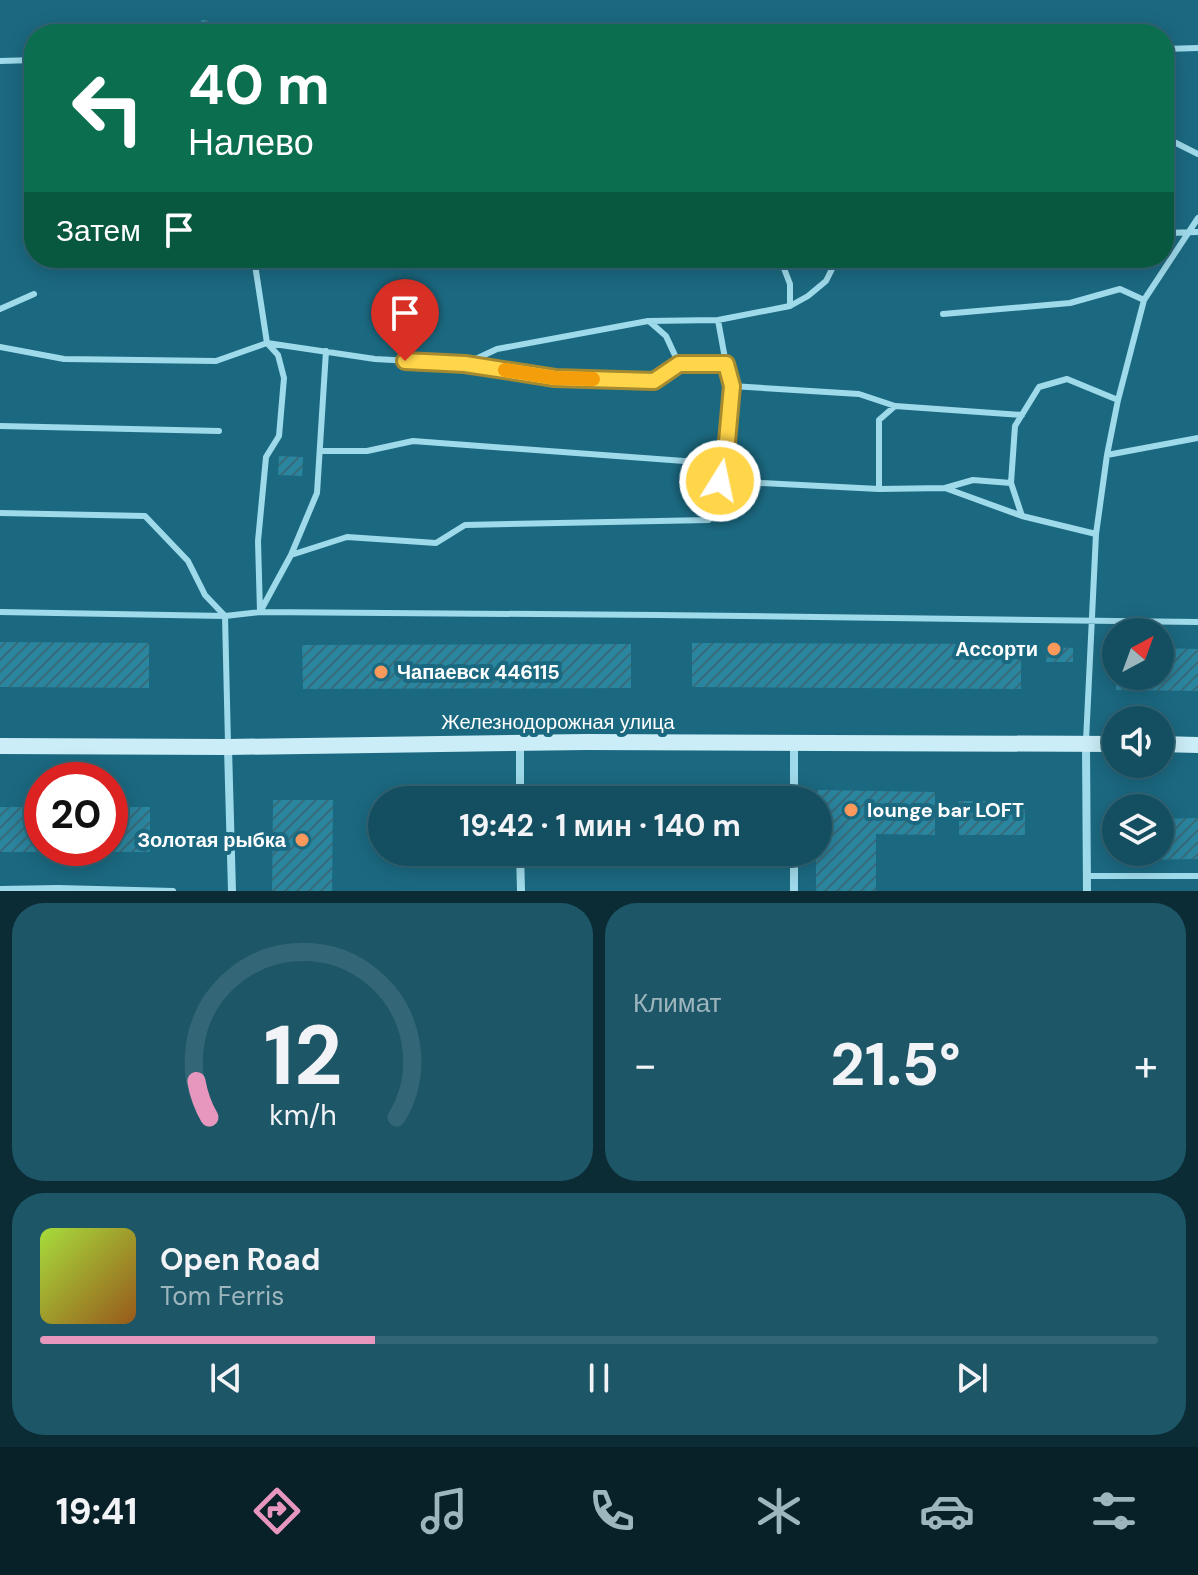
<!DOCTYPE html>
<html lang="ru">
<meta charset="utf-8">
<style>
body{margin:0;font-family:"DM Sans",sans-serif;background:#1d5667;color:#f1f3f6;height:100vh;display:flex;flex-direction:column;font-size:30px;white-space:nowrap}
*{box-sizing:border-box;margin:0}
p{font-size:26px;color:#9db5bd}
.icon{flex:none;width:44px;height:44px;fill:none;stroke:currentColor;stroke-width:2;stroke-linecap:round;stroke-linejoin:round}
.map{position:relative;height:891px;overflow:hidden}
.side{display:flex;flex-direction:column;gap:12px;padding:12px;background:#0b2b35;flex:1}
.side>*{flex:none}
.banner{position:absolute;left:24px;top:24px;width:1150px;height:244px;border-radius:32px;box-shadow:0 4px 20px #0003,0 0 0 2px #336676;background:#0b6e4f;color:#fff;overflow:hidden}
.needle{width:52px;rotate:41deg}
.controls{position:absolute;left:1102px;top:618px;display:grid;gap:16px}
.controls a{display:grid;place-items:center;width:72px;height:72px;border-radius:50%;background:#144f61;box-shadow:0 4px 20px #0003,0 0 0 2px #336676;font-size:40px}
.speed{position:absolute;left:24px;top:762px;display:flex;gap:16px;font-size:40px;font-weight:700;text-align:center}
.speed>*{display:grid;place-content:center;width:104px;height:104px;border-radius:50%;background:#144f61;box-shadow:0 4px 20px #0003,0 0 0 2px #336676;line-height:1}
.speed .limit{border:12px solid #d22;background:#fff;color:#111}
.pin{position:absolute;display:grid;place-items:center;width:68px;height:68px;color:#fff;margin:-82px -34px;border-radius:50% 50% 50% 0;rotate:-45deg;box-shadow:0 0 8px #0007}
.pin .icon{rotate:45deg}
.me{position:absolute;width:88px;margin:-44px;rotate:10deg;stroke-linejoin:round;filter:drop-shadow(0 0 6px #0008)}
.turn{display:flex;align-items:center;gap:28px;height:168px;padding:0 32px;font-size:36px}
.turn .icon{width:104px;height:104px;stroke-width:2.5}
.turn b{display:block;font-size:56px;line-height:68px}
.then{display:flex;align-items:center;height:76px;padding:0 32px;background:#0003;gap:16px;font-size:30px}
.big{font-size:60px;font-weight:700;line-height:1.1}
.side .tile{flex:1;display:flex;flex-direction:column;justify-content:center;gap:12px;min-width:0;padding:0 28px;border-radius:32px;background:#1d5667}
.side .dial{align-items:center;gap:0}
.dial svg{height:208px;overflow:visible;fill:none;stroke:#336676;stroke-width:7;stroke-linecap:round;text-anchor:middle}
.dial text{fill:#f1f3f6;stroke:none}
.song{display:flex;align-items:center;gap:24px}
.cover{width:96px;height:96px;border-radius:12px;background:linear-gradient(135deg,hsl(80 70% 55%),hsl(30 70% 35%))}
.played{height:8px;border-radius:4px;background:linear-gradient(90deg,#e797bd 30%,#336676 30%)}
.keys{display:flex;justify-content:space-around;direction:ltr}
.heat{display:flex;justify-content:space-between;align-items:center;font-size:44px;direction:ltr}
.side .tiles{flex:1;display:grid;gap:12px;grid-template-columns:1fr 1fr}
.tile:last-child{grid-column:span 2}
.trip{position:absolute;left:368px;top:786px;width:464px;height:80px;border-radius:40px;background:#144f61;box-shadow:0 4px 20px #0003,0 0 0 2px #336676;font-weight:700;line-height:80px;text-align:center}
.tab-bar{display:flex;height:128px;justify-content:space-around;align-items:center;background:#082027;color:#9db5bd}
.tab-bar .icon{width:56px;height:56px}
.tab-bar .active{color:#e797bd}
.tab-bar b{font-size:36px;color:#f1f3f6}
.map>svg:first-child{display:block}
.building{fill:url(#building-hatch)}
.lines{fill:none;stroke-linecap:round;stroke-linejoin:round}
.lane{stroke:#9fdaea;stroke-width:6}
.street{stroke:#9fdaea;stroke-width:8}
.secondary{stroke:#cbedf7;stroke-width:16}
.route-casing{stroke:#a68a30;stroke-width:20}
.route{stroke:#ffd54a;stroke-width:14}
.slow{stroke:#f59e0b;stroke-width:14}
.poi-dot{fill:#fb995c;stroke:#1b6981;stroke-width:3}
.labels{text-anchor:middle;stroke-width:8;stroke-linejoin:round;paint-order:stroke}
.poi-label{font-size:20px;font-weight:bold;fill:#fff;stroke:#1b6981;text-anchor:end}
.street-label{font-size:20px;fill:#fff;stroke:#1b6981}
</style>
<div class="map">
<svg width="1198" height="891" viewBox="0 0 1198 891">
<defs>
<pattern id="building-hatch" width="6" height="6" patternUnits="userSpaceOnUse" patternTransform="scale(2)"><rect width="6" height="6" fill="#2a859f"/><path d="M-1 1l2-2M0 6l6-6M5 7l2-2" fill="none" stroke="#396b7a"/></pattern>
</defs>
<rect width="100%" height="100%" fill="#1b6981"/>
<path class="building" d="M201,20H208V34H201Z
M161,258H216V264L161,260Z
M332,258H420V266L332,265Z
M279,456L303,457L302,476L278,475Z
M0,642L149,643V688L0,687Z
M692,643L1021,644V689L692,687Z
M631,644V688L303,689L302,645Z
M1047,647L1073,648V662H1046Z
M1160,648L1198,649V691L1116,690V676H1160Z
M817,790L935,792V835L876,834V891H816V852H818Z
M273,800H333L332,891H272Z
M959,801H1025V835H959Z
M0,807H42V848H110V807H150V852H0Z
M1198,818V859L1120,860V852H1160V819Z"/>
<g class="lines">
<path class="lane" d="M1164,49L1198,48
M0,61L34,60
M1164,140L1176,143L1198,154
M1164,233L1198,232
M254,258L267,343L278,355L284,378L279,436L266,457L258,541L260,612L658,615L1198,622
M780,258L790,284V306
M0,309L34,294
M943,314L1070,303L1120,289L1144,300
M650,322L666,336L679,364
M0,347L64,359L216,361L267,343L375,359L465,364L497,349L648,321L718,320L790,306L808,296L826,281L834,265L833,258
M465,364L555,378L654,381L679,364H726L718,320
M732,386L859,394L895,406
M0,426L219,431
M321,451H367L413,441L725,464L732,386L726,364
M1107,455L1198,438
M720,481L879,489L945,488L973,480L1011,483
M945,488L1022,516
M879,489V420L895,406L1022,415
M0,513L145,516L188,561L205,595L225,616L260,612L291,555L317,493L326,351
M1096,534L1022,516L1011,483L1015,426L1039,387L1067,379L1118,400
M291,555L347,537L436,543L465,525L709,520L725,464
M0,612L225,616L228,744
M1086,741L1096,534L1107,455L1118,400L1144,300L1198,218
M1087,876H1198
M0,889L59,888L173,891"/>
<path class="street" d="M794,742V800
M520,743V800
M1086,745L1087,891
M228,748L232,891
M520,852L521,891
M794,891V852"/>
<path class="secondary" d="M1160,744L1198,745
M0,746L228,747L587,742L1116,744"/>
</g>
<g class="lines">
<g class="route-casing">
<path id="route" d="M405,361L465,364L555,378L654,381L679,364H726L732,386L725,464L720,481"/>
</g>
<use href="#route" class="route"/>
<path class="slow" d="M505,370L555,378L593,379"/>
</g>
<g class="poi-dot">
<circle cx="1054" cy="649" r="8"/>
<circle cx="381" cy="672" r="8"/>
<circle cx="851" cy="810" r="8"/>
<circle cx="302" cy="840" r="8"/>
</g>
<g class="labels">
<g class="poi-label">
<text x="1038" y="656">Ассорти</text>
<text x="397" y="679" text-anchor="start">Чапаевск 446115</text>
<text x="867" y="817" text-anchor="start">lounge bar LOFT</text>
<text x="286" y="847">Золотая рыбка</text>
</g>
<g class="street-label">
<text x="558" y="729">Железнодорожная улица</text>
</g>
</g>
</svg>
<div class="controls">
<a><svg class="needle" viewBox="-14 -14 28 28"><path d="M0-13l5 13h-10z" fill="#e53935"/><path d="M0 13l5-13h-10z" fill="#9db5bd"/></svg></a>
<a><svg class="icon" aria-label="sound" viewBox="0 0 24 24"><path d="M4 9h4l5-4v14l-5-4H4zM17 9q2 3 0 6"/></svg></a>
<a><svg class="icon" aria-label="layers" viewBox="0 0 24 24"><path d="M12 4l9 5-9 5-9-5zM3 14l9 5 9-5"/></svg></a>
</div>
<div class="speed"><div class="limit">20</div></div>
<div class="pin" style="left:405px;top:361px;background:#d93025"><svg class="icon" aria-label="arrive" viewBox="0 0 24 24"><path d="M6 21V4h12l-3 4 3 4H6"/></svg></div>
<svg class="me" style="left:720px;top:481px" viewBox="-20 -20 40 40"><circle r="17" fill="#ffd54a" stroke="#fff" stroke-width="3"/><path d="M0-11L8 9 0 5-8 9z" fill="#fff"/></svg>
<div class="trip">19:42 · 1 мин · 140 m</div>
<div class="banner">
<div class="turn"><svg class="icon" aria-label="left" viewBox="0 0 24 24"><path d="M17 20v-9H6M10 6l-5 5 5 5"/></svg><div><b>40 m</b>Налево</div></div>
<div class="then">Затем<svg class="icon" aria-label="arrive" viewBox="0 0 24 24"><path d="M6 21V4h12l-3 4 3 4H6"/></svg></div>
</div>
</div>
<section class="side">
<div class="tiles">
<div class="tile dial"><svg viewBox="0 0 100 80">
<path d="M14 69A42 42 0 1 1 86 69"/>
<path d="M14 69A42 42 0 0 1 9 55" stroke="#e797bd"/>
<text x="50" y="56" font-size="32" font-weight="700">12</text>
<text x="50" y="72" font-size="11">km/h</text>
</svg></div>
<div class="tile"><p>Климат</p>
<div class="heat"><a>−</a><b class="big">21.5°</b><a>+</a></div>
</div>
<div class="tile">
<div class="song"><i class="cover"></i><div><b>Open Road</b><p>Tom Ferris</p></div></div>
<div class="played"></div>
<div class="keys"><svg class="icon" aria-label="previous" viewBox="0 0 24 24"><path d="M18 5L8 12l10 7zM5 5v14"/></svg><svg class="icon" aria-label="pause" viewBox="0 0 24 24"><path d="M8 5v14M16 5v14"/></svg><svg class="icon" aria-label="next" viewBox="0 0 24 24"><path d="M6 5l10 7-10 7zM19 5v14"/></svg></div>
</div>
</div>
</section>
<nav class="tab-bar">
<b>19:41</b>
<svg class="icon active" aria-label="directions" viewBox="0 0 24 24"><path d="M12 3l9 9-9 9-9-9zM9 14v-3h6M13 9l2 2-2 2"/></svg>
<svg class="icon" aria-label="music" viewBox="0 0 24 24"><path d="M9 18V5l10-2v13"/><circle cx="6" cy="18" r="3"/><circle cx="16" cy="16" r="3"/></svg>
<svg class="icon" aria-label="phone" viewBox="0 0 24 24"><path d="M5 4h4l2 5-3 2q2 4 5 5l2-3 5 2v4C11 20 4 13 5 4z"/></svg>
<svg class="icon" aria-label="climate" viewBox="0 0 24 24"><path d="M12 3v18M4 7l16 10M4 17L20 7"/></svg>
<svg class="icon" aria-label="car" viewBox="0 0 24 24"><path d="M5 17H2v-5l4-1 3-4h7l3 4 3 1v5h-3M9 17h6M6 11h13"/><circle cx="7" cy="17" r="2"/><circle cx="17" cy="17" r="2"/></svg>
<svg class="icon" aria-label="filters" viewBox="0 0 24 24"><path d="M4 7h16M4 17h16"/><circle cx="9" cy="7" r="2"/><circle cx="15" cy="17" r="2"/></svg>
</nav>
